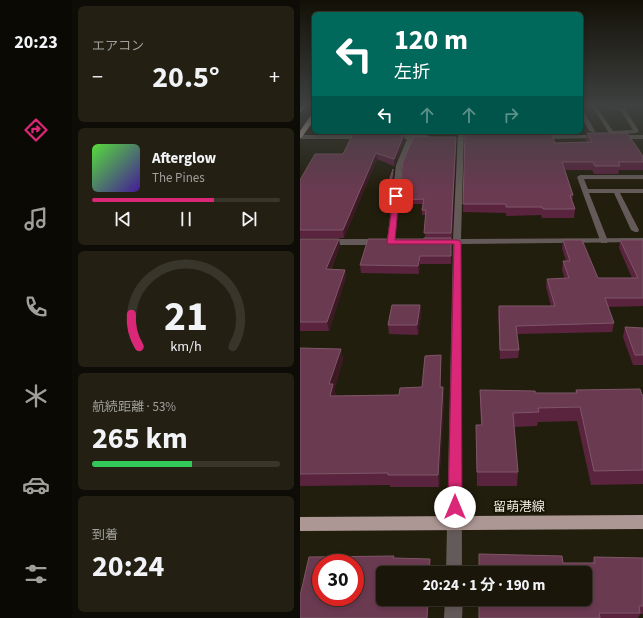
<!DOCTYPE html>
<html lang="ja">
<meta charset="utf-8">
<style>
body{margin:0;font-family:"Source Sans 3","Noto Sans JP",sans-serif;background:#231f13;color:#f1f3f6;height:100vh;display:flex;flex-direction:column;font-size:15px;white-space:nowrap}
*{box-sizing:border-box;margin:0}
p{font-size:13px;color:#9f9f9c}
.icon{flex:none;width:22px;height:22px;fill:none;stroke:currentColor;stroke-width:2;stroke-linecap:round;stroke-linejoin:round}
.map{position:relative;flex:1;overflow:hidden}
.panel{display:flex;flex-direction:column;gap:6px;padding:6px;background:#0e0c06;width:228px}
.panel>*{flex:none}
.banner{position:absolute;left:12px;top:12px;width:271px;height:122px;border-radius:6px;box-shadow:0 2px 6px #0003,0 0 0 1px #38352b;background:#00695c;color:#fff;overflow:hidden}
.speed{position:absolute;left:12px;top:554px;display:flex;gap:8px;font-size:20px;font-weight:700;text-align:center}
.speed>*{display:grid;place-content:center;width:52px;height:52px;border-radius:50%;background:#1a160a;box-shadow:0 2px 6px #0003,0 0 0 1px #38352b;line-height:1}
.speed .limit{border:6px solid #d22;background:#fff;color:#111}
.pin{position:absolute;display:grid;place-items:center;width:34px;height:34px;color:#fff;margin:-17px;border-radius:8px;box-shadow:0 2px 6px #0006}
.me{position:absolute;width:44px;margin:-22px;rotate:0deg;stroke-linejoin:round;filter:drop-shadow(0 0 3px #0008)}
.turn{display:flex;align-items:center;gap:14px;height:84px;padding:0 16px;font-size:18px}
.turn .icon{width:52px;height:52px;stroke-width:2.5}
.turn b{display:block;font-size:28px;line-height:34px}
.lanes{display:flex;align-items:center;height:38px;padding:0 16px;background:#0003;justify-content:center;gap:20px;direction:ltr}
.lanes .off{opacity:.35}
.big{font-size:30px;font-weight:700;line-height:1.1}
.panel .tile{flex:1;display:flex;flex-direction:column;justify-content:center;gap:6px;min-width:0;padding:0 14px;border-radius:6px;background:#231f13}
.panel .dial{align-items:center;gap:0}
.dial svg{height:104px;overflow:visible;fill:none;stroke:#38352b;stroke-width:7;stroke-linecap:round;text-anchor:middle}
.dial text{fill:#f1f3f6;stroke:none}
.song{display:flex;align-items:center;gap:12px}
.cover{width:48px;height:48px;border-radius:6px;background:linear-gradient(135deg,hsl(110 70% 55%),hsl(260 70% 35%))}
.played{height:4px;border-radius:2px;background:linear-gradient(90deg,#db2777 65%,#38352b 65%)}
.keys{display:flex;justify-content:space-around;direction:ltr}
.heat{display:flex;justify-content:space-between;align-items:center;font-size:22px;direction:ltr}
.charge{height:6px;border-radius:3px;background:linear-gradient(90deg,#34c759 53%,#38352b 0)}
.trip{position:absolute;left:76px;top:566px;width:216px;height:40px;border-radius:6px;background:#1a160a;box-shadow:0 2px 6px #0003,0 0 0 1px #38352b;font-weight:700;line-height:40px;text-align:center}
main{display:flex;flex:1;min-height:0}
.menu{display:flex;flex-direction:column;width:72px;justify-content:space-around;align-items:center;background:#0a0904;color:#9f9f9c}
.menu .icon{width:28px;height:28px}
.menu .selected{color:#db2777}
.menu b{font-size:18px;color:#f1f3f6}
.map>svg:first-child{display:block}
.lines{fill:none;stroke-linecap:round;stroke-linejoin:round}
.lane{fill:#645a59;fill-rule:evenodd}
.street{fill:#645a59;fill-rule:evenodd}
.primary{fill:#ac9794;fill-rule:evenodd}
.highway{fill:#c8afac;fill-rule:evenodd}
.wall{fill:#5a243f}
.shaded-wall{fill:#3d1924}
.building{fill:#6a3a51;stroke:#7f5668;fill-rule:evenodd}
.route{fill:#db2777;stroke:#8e194d}
.labels{text-anchor:middle;stroke-width:4;stroke-linejoin:round;paint-order:stroke}
.near-street-label{font-size:13px;fill:#efede2;stroke:#191505}
</style>
<main>
<nav class="menu">
<b>20:23</b>
<svg class="icon selected" aria-label="directions" viewBox="0 0 24 24"><path d="M12 3l9 9-9 9-9-9zM9 14v-3h6M13 9l2 2-2 2"/></svg>
<svg class="icon" aria-label="music" viewBox="0 0 24 24"><path d="M9 18V5l10-2v13"/><circle cx="6" cy="18" r="3"/><circle cx="16" cy="16" r="3"/></svg>
<svg class="icon" aria-label="phone" viewBox="0 0 24 24"><path d="M5 4h4l2 5-3 2q2 4 5 5l2-3 5 2v4C11 20 4 13 5 4z"/></svg>
<svg class="icon" aria-label="climate" viewBox="0 0 24 24"><path d="M12 3v18M4 7l16 10M4 17L20 7"/></svg>
<svg class="icon" aria-label="car" viewBox="0 0 24 24"><path d="M5 17H2v-5l4-1 3-4h7l3 4 3 1v5h-3M9 17h6M6 11h13"/><circle cx="7" cy="17" r="2"/><circle cx="17" cy="17" r="2"/></svg>
<svg class="icon" aria-label="filters" viewBox="0 0 24 24"><path d="M4 7h16M4 17h16"/><circle cx="9" cy="7" r="2"/><circle cx="15" cy="17" r="2"/></svg>
</nav>
<section class="panel">
<div class="tile"><p>エアコン</p>
<div class="heat"><a>−</a><b class="big">20.5°</b><a>+</a></div>
</div>
<div class="tile">
<div class="song"><i class="cover"></i><div><b>Afterglow</b><p>The Pines</p></div></div>
<div class="played"></div>
<div class="keys"><svg class="icon" aria-label="previous" viewBox="0 0 24 24"><path d="M18 5L8 12l10 7zM5 5v14"/></svg><svg class="icon" aria-label="pause" viewBox="0 0 24 24"><path d="M8 5v14M16 5v14"/></svg><svg class="icon" aria-label="next" viewBox="0 0 24 24"><path d="M6 5l10 7-10 7zM19 5v14"/></svg></div>
</div>
<div class="tile dial"><svg viewBox="0 0 100 80">
<path d="M14 69A42 42 0 1 1 86 69"/>
<path d="M14 69A42 42 0 0 1 8 44" stroke="#db2777"/>
<text x="50" y="56" font-size="32" font-weight="700">21</text>
<text x="50" y="72" font-size="11">km/h</text>
</svg></div>
<div class="tile"><p>航続距離 · 53%</p><b class="big">265 km</b><div class="charge"></div></div>
<div class="tile"><p>到着</p><b class="big">20:24</b></div>
</section>
<div class="map">
<svg width="343" height="618" viewBox="0 0 343 618">
<rect width="100%" height="100%" fill="#221e0d"/>
<g class="lines">
<path class="lane" d="M292,106H296L313,131L333,130L321,111L306,106H312L325,109L339,131L336,133L315,134L317,137L312,138Z
M281,109L283,110L295,131L294,132L289,131L281,115Z
M280,175H343V179H284L288,189H343V193H320L339,230L338,232H335L331,230L314,193H289L308,241L307,243H301L277,177Z"/>
<path class="street" d="M158,132H164L161,239L343,238V242L161,244L162,573H146L153,245L148,242L153,239Z
M0,135H65L68,137L65,139H0Z
M127,135L130,137L129,138L113,139L102,165L95,242L91,245L88,244L87,242L96,165L107,139H91L88,137L91,135Z
M299,135L302,137L301,138L239,139L236,137L239,135Z
M343,135V139H317L314,137L317,135Z
M0,239H80L84,242L80,245H0Z
M145,599H163L162,618H144Z"/>
<path class="primary" d="M343,515V529L0,531V517Z"/>
<path class="highway" d="M1,106H7L0,113Z
M14,113V120L2,137L0,138V131L12,114Z"/>
</g>
<path class="wall" d="M57,132H157L156,134H58Z
M165,132H247V133L255,143L287,142L286,140L287,133L343,156V170H319L318,174H294L292,170H265L273,195L272,201L275,209L274,218H242L241,215L206,216V213L163,212L165,133Z
M105,140L94,166L77,159L44,238H0V180Z
M156,140L152,238H125V215H122V210L123,204H100L99,200Z
M93,169L94,173L90,204L83,205V200Z
M0,239H39L40,246L31,269L45,270L46,277L29,331H0Z
M263,240L298,278H332L319,248L320,240H343V306L308,307L314,323L312,332L217,334L219,350L218,358L200,359L198,314L199,306H251L246,287L247,279H265L262,270L263,261H266L262,248Z
M151,246V264H120L119,274L61,273L60,265Z
M120,305L121,315L118,335L89,334L88,325Z
M325,327L343,328V365H333L323,337Z
M0,348L41,349L43,360L34,390L36,396L99,395L122,387L141,355V387H143L144,399L139,487H90V485L0,486Z
M180,390L236,393H275L276,390L343,395V484L291,485L277,421L238,422L237,426L214,427L218,472L217,486H177L176,425H181L180,404Z
M294,557L343,558V614H340L338,618H179L263,563H292Z"/>
<path class="shaded-wall" d="M104,134L105,140L94,166V159Z
M76,153L77,159L44,238L43,230Z
M93,169L94,173L90,204L89,200Z
M39,239L40,246L27,277L26,269Z
M120,256V264L119,274L118,266Z
M45,270L46,277L29,331L27,322Z
M120,305L121,315L118,335L117,325Z
M41,349L43,360L34,390L36,396H30L29,384Z
M141,355V399L140,387Z
M143,387L144,399L139,487L138,475Z
M130,559L131,568V573H129Z
M128,599H129L128,618H127Z"/>
<path class="building" d="M165,133H251L255,143L292,142L287,133H327L343,156V162H318L320,166H295L293,162H262L273,195H270L275,209H243L242,207H206V204H163Z
M53,134H104L94,159L76,153L43,230H0V180L15,154H43Z
M114,137H156L151,233H124L126,210H122L124,199L99,200L103,161Z
M93,169L89,200H83Z
M124,238H151V256H120L118,266L60,265L68,239H124Z
M0,239H39L26,269L45,270L27,322H0Z
M263,240H282L298,278H338L320,240H343V298H305L314,323L216,326L219,350H200L199,306H255L247,279L269,278L263,261H270Z
M92,305H120L117,325H88Z
M325,327L343,328V355H335Z
M0,348L41,349L29,384H33L30,396L99,395L100,388L122,387L125,356L141,355L140,387H143L138,475H88V473L0,474Z
M340,389L342,395H343V470L294,471L280,407L238,408L239,412L213,413L218,472H177L176,425H182L180,390L235,391L236,393H277L276,390Z
M179,554L262,556L263,563H295L294,557L343,558V606H339L340,613H299L300,618H179V599H285V573H179Z
M94,556L93,558L130,559L129,573H83V599H128L127,618H0V596L9,557ZM21,563H55V597H21Z"/>
<linearGradient id="sky" x2="0" y2="1"><stop stop-color="#131007"/><stop offset="0.55" stop-color="#3e4140"/><stop offset="1" stop-color="#3e4140" stop-opacity="0"/></linearGradient>
<rect width="343" height="192" fill="url(#sky)"/>
<path class="route" d="M94,194L99,196L95,240H158L161,242L162,507L160,511L155,513L150,511L148,507L154,244H88L87,242Z"/>
<g class="labels">
<g class="near-street-label">
<text x="219" y="511">留萌港線</text>
</g>
</g>
</svg>
<div class="speed"><div class="limit">30</div></div>
<div class="pin" style="left:96px;top:196px;background:#d93025"><svg class="icon" aria-label="arrive" viewBox="0 0 24 24"><path d="M6 21V4h12l-3 4 3 4H6"/></svg></div>
<svg class="me" style="left:155px;top:507px" viewBox="-20 -20 40 40"><circle r="19" fill="#fff"/><path d="M0-13L10 11 0 6-10 11z" fill="#db2777"/></svg>
<div class="trip">20:24 · 1 分 · 190 m</div>
<div class="banner">
<div class="turn"><svg class="icon" aria-label="left" viewBox="0 0 24 24"><path d="M17 20v-9H6M10 6l-5 5 5 5"/></svg><div><b>120 m</b>左折</div></div>
<div class="lanes"><svg class="icon" aria-label="left" viewBox="0 0 24 24"><path d="M17 20v-9H6M10 6l-5 5 5 5"/></svg><svg class="icon off" aria-label="ahead" viewBox="0 0 24 24"><path d="M12 20V5M6 11l6-6 6 6"/></svg><svg class="icon off" aria-label="ahead" viewBox="0 0 24 24"><path d="M12 20V5M6 11l6-6 6 6"/></svg><svg class="icon off" aria-label="right" viewBox="0 0 24 24"><path d="M7 20v-9h11M14 6l5 5-5 5"/></svg></div>
</div>
</div>
</main>
